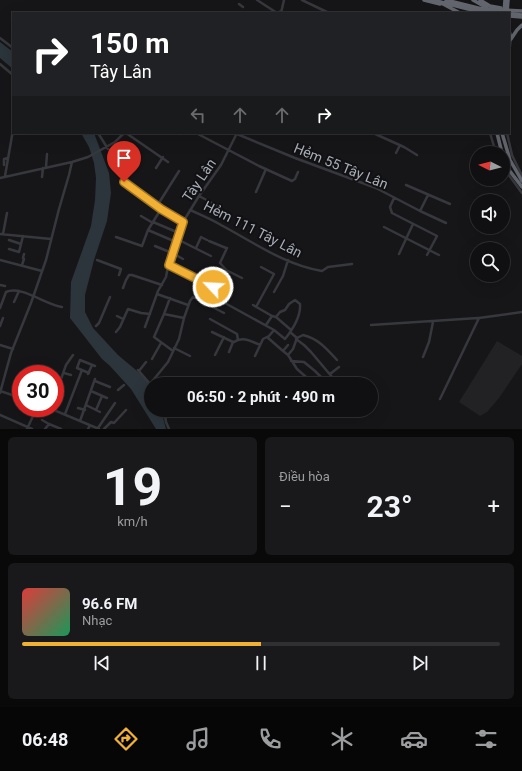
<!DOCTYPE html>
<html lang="vi">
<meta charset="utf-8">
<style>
body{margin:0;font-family:Roboto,sans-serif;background:#19191b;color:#f1f3f6;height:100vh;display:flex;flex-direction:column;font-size:15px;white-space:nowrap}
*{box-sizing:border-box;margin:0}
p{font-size:13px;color:#9c9d9f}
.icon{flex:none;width:22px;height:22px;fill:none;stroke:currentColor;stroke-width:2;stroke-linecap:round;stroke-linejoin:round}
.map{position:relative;height:429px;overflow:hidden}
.details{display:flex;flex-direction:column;gap:8px;padding:8px;background:#09090a;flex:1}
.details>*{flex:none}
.guide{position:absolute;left:12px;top:12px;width:498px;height:122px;border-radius:0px;box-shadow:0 4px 16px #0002,0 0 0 1px #303032;background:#202124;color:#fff;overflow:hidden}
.needle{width:26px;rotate:276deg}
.controls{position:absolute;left:470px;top:146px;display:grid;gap:8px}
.controls a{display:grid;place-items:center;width:40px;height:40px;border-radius:50%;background:#101012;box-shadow:0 4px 16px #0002,0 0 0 1px #303032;font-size:20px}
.speed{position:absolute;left:12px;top:365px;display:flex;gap:8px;font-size:20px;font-weight:700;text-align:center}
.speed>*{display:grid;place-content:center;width:52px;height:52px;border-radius:50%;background:#101012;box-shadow:0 4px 16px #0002,0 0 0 1px #303032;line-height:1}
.speed .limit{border:6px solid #d22;background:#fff;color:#111}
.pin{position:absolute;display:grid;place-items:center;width:34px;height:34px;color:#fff;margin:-41px -17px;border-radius:50% 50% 50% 0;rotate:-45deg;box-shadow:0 0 4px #0007}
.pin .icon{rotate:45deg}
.me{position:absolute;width:44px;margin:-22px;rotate:295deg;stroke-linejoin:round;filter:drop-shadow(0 0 3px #0008)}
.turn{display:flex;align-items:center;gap:14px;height:84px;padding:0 12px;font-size:18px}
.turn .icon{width:52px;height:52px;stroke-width:2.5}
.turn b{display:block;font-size:28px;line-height:34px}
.lanes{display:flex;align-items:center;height:38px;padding:0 12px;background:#0003;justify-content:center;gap:20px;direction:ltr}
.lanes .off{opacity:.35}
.big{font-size:30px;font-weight:700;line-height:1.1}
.details .card{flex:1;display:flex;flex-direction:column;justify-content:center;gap:6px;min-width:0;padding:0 14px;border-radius:6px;background:#19191b}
.details .dial{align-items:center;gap:0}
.dial b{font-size:52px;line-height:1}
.song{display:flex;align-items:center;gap:12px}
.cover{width:48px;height:48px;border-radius:6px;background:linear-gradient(135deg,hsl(0 70% 55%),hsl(150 70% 35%))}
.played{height:4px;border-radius:2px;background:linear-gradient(90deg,#f2b134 50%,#303032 50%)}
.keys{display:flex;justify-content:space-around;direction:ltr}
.heat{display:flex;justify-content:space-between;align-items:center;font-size:22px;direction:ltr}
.details .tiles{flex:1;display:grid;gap:8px;grid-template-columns:1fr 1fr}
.card:last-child{grid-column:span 2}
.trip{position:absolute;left:144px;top:377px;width:234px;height:40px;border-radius:20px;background:#101012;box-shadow:0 4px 16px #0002,0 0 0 1px #303032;font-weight:700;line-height:40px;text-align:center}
.menu{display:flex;height:64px;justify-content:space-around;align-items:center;background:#060607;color:#9c9d9f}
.menu .icon{width:28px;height:28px}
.menu .selected{color:#f2b134}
.menu b{font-size:18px;color:#f1f3f6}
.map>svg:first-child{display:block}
.built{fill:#222225}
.water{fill:#2c353c}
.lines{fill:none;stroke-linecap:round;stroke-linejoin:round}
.minor{stroke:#37383d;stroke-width:2.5}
.highway{stroke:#63666e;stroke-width:3.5}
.highway-bridge{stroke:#63666e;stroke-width:3.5}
.route-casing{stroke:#9d7322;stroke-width:10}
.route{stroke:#f2b134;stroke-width:7}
.labels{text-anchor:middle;stroke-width:4;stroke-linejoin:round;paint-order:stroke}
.street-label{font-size:14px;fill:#a8adb8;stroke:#111113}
</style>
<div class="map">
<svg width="522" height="429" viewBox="0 0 522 429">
<rect width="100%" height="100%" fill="#161618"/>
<path class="built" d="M497,341L522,356V364L499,398L487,412L480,416L459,402Z"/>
<path class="water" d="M0,42L13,52V69L0,58Z
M81,133H94L109,173L111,193L107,221L94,260L85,295V312L93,328L118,355L143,376L150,385L151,410H161L166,429H156L131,389L110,366L102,359L70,318L71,282L91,226L95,200L96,178L94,163L89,147Z"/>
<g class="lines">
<path class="minor" d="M257,0L277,13L281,11
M302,0L329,13
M239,4L243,7
M281,13L284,0
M0,38L13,48
M0,64L13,75
M98,133L108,149
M126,133L168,162
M196,133L259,166L292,181L295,179L298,172
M373,133L404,147L417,155
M490,133L496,153
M507,133L512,155L522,176
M180,134V133
M237,134L295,158L376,188L420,211
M396,153L400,145
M4,165V159L8,158
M46,167L47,154
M503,167L522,193
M156,168L163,157
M5,176L13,130
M42,177L43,168
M0,178L72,162L88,157L115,142L124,133
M124,182L161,209L183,222
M406,185L450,204
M256,192L266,169
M428,195L420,211L446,223
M199,196L218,206
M394,198L390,207L392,213L437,236L427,255
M157,206L179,171
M190,210C201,215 211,219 221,225C253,242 285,265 322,271L328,267L352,264
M141,216L153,223
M153,222L179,233
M384,227L439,255
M148,230L176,242
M0,234L51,239
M3,234L7,213
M116,237L142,246L148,230L161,209
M177,239L211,256
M9,240L21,244
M209,241L226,248
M155,246L172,253
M196,248L201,237L207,240
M227,248L220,263L228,272
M9,249L19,252L23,236
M172,253L183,259
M399,254L413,224
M0,260L42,271
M97,260L121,269L119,275
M22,265L24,259L23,258L24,254
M169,265L195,279L194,288L196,289L214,297L274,330L269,336L263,339L255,356
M196,279L213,287L219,286L225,274L228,271L242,278
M0,285L5,286
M209,285L216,270
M123,288L126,280L129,275H132L162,285
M274,292L283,276L288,260
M157,294L188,305
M14,302L19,291
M253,305L272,316
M256,307L274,274L261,267
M0,308L6,292C21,285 46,305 62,307
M164,314L170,298
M117,316L123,319
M276,317L291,330
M210,319L237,334L238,340
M266,325L272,316L276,317L280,312L285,310L289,304L295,300L300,304C301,317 293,329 285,339L274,330
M371,325L478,318
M0,326L3,318
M96,326L99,323L110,297
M145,327L158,291L166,277L169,261L183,222L199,196L221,165L237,133
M116,332L120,327L128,309L141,313L150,314
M212,332L233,342L229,352
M267,337L283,351L288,345
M297,338L303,335C319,339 327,349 337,360
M296,339L304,345L311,352L338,384
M234,342C242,336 251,341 260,345
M0,345L13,349
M174,348L190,356
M173,351L154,337L164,314L184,318L190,301L193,297L224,313
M283,351L288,355L297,369L314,384
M215,355L224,337
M288,355L293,349L297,338L290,332
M423,357L429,342L433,322
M152,359L161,343
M291,361L304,362L315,371L328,384
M138,370L151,385
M139,371L146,362
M64,373L71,375
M89,373L77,368L80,360L95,366
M88,374L92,365
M330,374L339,367
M95,381L110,387
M150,384L168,362L179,339L184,318
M118,390L124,385
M0,391L21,398
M91,391L107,398
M0,393L11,353L31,303L46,260L59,209L69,175L72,162
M55,396L66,365L73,355
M440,399L479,318L522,312
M86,405L100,412
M49,408L99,429
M78,408L85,410
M96,410L102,396
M164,410L166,422L169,429
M65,414L82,370
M0,415L32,429
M42,420L49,424
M80,421L95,379
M98,428L115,403
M27,429L33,416L31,414
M45,429L49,424L61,429
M88,429L90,425
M104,429L111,422L114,423L126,410"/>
<path class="highway" d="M424,0L440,4
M433,0L468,9L494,13
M446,0L482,9L522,11
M473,0L487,8
M480,0L490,6L501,8
M443,4L460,13
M512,14L522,15
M509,16L522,17
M509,30L510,35L509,52
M511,39L517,30L522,25
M497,133L502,153
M502,133L510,160L522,181
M503,155L509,170L522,187"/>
<path class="highway-bridge" d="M504,13L505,0
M507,13L508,0"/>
</g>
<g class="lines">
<g class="route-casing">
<path id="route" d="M124,182L161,209L183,222L169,265L213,287"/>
</g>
<use href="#route" class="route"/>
</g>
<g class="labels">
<g class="street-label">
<text transform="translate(341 166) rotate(22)" y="5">Hẻm 55 Tây Lân</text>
<text transform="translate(199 180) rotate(-56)" y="5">Tây Lân</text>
<text transform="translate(253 229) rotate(27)" y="5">Hẻm 111 Tây Lân</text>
</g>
</g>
</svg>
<div class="controls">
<a><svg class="needle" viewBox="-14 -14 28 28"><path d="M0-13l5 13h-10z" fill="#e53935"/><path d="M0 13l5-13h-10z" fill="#9c9d9f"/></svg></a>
<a><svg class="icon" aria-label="sound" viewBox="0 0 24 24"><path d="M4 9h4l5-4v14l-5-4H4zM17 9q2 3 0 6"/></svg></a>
<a><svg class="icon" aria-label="search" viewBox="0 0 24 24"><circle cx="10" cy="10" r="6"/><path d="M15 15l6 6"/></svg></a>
</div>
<div class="speed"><div class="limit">30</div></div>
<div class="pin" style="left:124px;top:182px;background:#d93025"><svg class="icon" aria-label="arrive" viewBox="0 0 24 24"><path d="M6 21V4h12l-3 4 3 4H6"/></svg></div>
<svg class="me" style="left:213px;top:287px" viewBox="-20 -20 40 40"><circle r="17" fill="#f2b134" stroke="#fff" stroke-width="3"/><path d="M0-11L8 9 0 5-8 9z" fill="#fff"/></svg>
<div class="trip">06:50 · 2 phút · 490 m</div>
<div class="guide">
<div class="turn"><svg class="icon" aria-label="right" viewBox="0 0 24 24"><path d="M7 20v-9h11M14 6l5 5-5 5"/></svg><div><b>150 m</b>Tây Lân</div></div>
<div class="lanes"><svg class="icon off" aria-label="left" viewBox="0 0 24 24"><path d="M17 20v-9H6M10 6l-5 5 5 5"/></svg><svg class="icon off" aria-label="ahead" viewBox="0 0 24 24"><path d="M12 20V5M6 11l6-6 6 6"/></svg><svg class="icon off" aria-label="ahead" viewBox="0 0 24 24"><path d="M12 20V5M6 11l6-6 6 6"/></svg><svg class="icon" aria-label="right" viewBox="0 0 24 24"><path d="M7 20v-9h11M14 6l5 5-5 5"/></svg></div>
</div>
</div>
<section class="details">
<div class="tiles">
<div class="card dial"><b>19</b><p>km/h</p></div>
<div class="card"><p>Điều hòa</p>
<div class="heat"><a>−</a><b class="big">23°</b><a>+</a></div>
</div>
<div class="card">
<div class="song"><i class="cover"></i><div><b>96.6 FM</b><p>Nhạc</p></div></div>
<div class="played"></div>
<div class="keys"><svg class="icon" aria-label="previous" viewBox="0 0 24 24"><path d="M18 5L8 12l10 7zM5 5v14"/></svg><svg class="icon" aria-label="pause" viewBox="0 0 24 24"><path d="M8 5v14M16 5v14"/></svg><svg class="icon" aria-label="next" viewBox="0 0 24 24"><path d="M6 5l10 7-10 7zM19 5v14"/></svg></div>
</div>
</div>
</section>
<nav class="menu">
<b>06:48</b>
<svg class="icon selected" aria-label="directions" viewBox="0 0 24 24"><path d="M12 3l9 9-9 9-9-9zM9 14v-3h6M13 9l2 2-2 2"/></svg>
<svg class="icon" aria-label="music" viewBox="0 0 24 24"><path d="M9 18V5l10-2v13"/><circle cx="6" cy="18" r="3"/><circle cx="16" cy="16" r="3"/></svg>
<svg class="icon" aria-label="phone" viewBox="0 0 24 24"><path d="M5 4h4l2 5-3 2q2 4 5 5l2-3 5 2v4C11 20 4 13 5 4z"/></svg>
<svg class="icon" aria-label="climate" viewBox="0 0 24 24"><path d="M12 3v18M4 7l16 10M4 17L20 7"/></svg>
<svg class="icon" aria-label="car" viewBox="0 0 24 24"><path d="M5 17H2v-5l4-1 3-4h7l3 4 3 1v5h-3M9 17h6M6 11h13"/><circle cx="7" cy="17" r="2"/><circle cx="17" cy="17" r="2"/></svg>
<svg class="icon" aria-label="filters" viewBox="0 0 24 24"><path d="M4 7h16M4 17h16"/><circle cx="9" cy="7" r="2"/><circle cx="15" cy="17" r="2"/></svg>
</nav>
